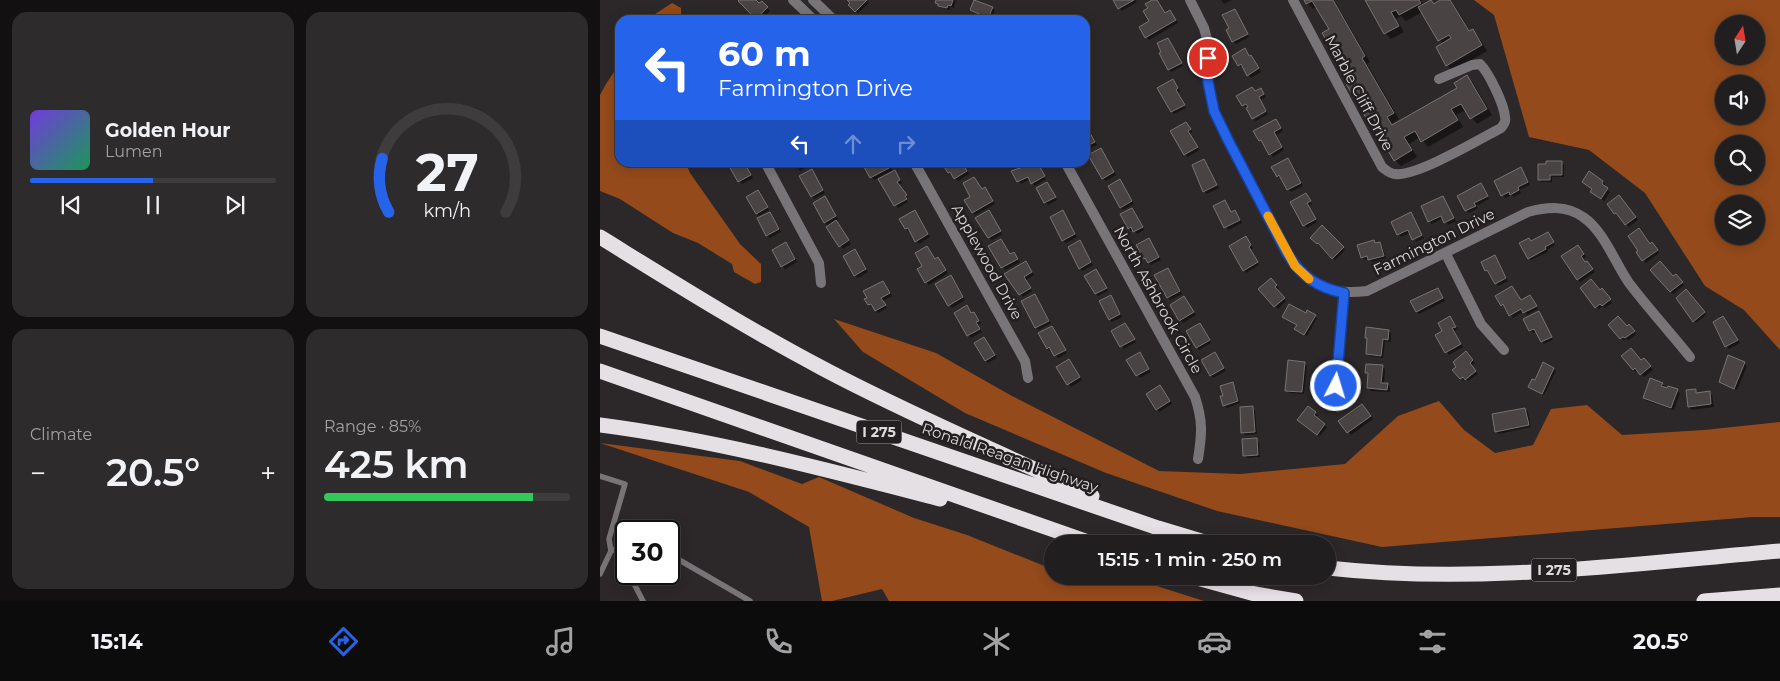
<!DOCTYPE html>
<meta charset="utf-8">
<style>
body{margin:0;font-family:Montserrat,sans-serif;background:#2d2b2c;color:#f1f3f6;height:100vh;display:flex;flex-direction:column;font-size:19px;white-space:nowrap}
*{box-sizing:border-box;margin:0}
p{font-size:16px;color:#a2a2a4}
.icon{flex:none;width:28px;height:28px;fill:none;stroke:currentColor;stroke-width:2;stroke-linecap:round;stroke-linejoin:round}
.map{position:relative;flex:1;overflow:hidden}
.panel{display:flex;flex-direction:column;gap:12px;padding:12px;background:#121011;width:600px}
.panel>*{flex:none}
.guide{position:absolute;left:15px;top:15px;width:475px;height:152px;border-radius:15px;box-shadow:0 2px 12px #0003,0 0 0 1px #3e3c3d;background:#2563eb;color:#fff;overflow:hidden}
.needle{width:32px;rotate:12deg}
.controls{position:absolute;left:1115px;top:15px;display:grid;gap:10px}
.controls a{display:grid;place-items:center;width:50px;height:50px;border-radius:50%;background:#211e1f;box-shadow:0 2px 12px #0003,0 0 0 1px #3e3c3d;font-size:25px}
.speed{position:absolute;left:15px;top:520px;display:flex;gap:10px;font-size:25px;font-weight:700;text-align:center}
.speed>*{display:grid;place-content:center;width:65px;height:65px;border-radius:50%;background:#211e1f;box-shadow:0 2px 12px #0003,0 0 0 1px #3e3c3d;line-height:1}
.speed .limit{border:2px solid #111;border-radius:8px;background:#fff;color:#111}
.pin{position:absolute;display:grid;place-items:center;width:42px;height:42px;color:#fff;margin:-21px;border:2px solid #fff;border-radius:50%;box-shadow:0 1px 5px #0007}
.me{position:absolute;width:55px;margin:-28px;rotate:5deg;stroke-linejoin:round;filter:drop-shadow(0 0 4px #0008)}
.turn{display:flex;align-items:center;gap:18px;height:105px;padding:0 20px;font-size:22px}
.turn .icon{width:65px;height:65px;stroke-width:2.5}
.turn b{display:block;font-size:35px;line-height:42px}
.lanes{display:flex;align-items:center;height:48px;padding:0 20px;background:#0003;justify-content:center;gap:25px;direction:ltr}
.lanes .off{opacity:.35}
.big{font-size:38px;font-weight:600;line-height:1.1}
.panel .card{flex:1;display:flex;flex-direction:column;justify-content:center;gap:8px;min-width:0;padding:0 18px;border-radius:15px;background:#2d2b2c}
.panel .dial{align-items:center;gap:0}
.dial svg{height:130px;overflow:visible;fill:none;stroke:#3e3c3d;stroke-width:7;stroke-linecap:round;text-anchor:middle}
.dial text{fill:#f1f3f6;stroke:none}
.song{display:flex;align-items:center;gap:15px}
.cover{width:60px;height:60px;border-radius:8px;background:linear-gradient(135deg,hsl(260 70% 55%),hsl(150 70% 35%))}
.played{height:5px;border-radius:2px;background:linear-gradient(90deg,#2563eb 50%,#3e3c3d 50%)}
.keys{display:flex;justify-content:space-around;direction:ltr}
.heat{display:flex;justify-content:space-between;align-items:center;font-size:28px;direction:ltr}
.charge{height:8px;border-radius:4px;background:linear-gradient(90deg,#34c759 85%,#3e3c3d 0)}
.panel .tiles{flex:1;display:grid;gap:12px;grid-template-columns:repeat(2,1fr)}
.trip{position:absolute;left:444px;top:535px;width:292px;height:50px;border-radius:25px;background:#211e1f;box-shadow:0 2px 12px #0003,0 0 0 1px #3e3c3d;font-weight:600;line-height:50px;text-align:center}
.tabs{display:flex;height:80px;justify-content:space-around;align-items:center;background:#0d0c0c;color:#a2a2a4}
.tabs .icon{width:35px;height:35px}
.tabs .on{color:#2563eb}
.tabs b{font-size:22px;color:#f1f3f6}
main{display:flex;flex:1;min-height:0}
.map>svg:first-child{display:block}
.forest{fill:#944a1a;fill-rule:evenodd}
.shadow{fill:#0007}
.building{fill:#494343;stroke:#797373}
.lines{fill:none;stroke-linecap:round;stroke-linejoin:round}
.service{stroke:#777577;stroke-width:5.5}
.minor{stroke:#777577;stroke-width:10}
.motorway{stroke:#e5e0e4;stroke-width:15}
.route-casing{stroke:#184099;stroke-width:12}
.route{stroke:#2563eb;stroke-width:9}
.slow{stroke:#f59e0b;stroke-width:9}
.labels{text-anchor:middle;stroke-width:5;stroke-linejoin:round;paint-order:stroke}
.shield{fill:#231e1f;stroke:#a4a1a2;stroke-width:1}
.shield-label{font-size:14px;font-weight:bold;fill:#dcd9da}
.street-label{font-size:15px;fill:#dcd9da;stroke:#231e1f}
</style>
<main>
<section class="panel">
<div class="tiles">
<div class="card">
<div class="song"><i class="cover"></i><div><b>Golden Hour</b><p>Lumen</p></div></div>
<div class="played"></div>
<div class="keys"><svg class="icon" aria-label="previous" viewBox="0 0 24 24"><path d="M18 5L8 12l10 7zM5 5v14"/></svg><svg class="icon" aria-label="pause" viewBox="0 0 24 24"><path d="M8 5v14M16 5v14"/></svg><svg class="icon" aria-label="next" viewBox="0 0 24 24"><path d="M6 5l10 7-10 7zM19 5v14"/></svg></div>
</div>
<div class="card dial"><svg viewBox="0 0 100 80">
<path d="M14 69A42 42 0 1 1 86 69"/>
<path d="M14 69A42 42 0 0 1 10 36" stroke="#2563eb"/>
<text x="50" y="56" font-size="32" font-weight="700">27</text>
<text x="50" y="72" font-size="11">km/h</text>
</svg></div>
<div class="card"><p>Climate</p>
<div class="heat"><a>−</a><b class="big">20.5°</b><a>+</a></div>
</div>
<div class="card"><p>Range · 85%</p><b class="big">425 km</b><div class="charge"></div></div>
</div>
</section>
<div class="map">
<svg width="1180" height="601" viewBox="0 0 1180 601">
<rect width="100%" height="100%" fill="#2c2829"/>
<path class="forest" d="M874,0H1180V350L1144,310L1105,286L1045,193L989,150L929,137L894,15ZM1124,24H1156V56H1124ZM1124,84H1156V116H1124ZM1124,144H1156V176H1124ZM1124,204H1156V236H1124Z
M72,3L81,8V20H46Z
M20,63V162L86,163L90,173L140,244L161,264V282L155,284L134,272L132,264L98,243L73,233L20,199L0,191V95L6,84Z
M234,319L336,353L412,396L559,471L640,474L745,464L798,416L839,401L864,430L895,453L933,445L951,409L987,405L1022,435L1104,430L1180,422V517H1152L782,547L617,511L506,473L365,413L263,352Z
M0,443L140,461L202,484L219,477L314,518L367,535L452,569V576H501L541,581L604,601H289L282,589L232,601H222L209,527L149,492Z"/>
<path class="shadow" d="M141,0H154L159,5L162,3L170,11L161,20H159L140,1Z
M249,0H266L269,3L258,13L250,5L252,3Z
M337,0H356L354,8L350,7V10L342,8L337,2Z
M376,0L395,10L391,20L372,9Z
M515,0H535L537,2L522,11Z
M554,0L558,2L566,14L573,15L578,23L549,40L541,28L550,22L549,8Z
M621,0H632L624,4Z
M705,0H734L770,62L767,64L799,119L792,123L793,126L859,88L867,77L873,83L892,115L877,124L866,110L856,115L863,127L828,147L820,137L809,144L817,157L801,166L795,160L776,121L773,123L767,117L757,77L748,62L744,64L738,59L731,29L718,7L713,9Z
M767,0H821L824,5H834L842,0H851L870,31L872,30L878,36L887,51L853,71L847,65L843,44L822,12L806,21L801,16L796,19L804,32L791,39L785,33Z
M635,11L649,37L636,44L633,41L630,29Z
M404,15L412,20H400Z
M568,39L583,66L571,72L560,54Z
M650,57L654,59L661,72L651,78L643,66L641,67L639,65Z
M573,81L580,91L578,93L586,108L574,114L572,112Z
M660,89L666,97L660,100L666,110L652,118L647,108L643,105L655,92Z
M667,112L668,114L656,121L654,120Z
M678,123L683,131L676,135L684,150L673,157L660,140Z
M485,125L497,145L486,150L485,149Z
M589,126L592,132L590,134L599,150L588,157L585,154Z
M503,152L516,175L506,181L503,178Z
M143,162L153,178L142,184L130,167Z
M193,162H205L196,167Z
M268,162H288L292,170L274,180L271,177Z
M362,162L369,174L358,181L353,174L351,175L349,172Z
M426,162H437L446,179L435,186L430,179L421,184L413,172L428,166Z
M690,162L703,186L691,192L681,178L678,176Z
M961,162L964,165V177H952V182H942L939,179Z
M209,163L210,164L200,171L198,169Z
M606,163L619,188L607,194L604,191Z
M212,170L225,193L214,199L212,196Z
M295,171L302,183L298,185L308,198L306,199L308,202L298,208L280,180Z
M923,172L930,185L919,190L921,193L914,197L912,195L905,198L895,181Z
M374,178L382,190L387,192L395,204L375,215L373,212L372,197Z
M520,181L534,204L523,210L521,207Z
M1003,182L1005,184L1004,187L1010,192L1004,201L992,192Z
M447,183L457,200L448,205L445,202Z
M881,185L889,199L876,206L878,208L869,213L866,210Z
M160,194L169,210L159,216L157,213Z
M708,197L712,204L708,206L717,222L707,228L691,202Z
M843,197L856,221L848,225L843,218L832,224L829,221Z
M1022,199L1038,220L1029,227L1019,215L1018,216L1015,213Z
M227,200L238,219L235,221L251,244L243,249L225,222Z
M625,202L632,213L635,212L638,215L642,223L628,230L615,207Z
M532,209L544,230L537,234L534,229L531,231L529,228Z
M463,212L477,237L466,243L463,240Z
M170,213L181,232L170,238L167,235Z
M391,214L402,234L392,240L389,237Z
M811,214L822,234L813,238L810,233L801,237L792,223Z
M317,215L330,237L319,244L310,230L309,231L306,229Z
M722,227L745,250L735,260L721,245L720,246L711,238Z
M948,233L955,245L947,250L948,252L931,260L929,258Z
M823,236L824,238L816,242L815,240Z
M646,238L653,248L650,250L659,265L646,273L644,270Z
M401,240L410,255L416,256L420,262L405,270L390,246Z
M549,240L561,260L551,265L545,259L538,246Z
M480,242L493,265L482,271L480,268Z
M774,242L782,246L786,258L772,262L769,258L765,260L762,257Z
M1050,245L1055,247L1059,253L1046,263L1040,252Z
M188,246L197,262L185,269L182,266Z
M980,249L986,257L982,259L985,264L987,262L990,265L995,272L980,282L978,279Z
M255,250L268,272L258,278L255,275Z
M338,259L348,273L329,285L326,282L335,260Z
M897,259L908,281L898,286L886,270Z
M428,266L434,275L426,280L432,291L423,297L406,275Z
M1052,270L1074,278L1076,276L1084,285L1073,294Z
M496,271L508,291L498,296L496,294Z
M570,272L582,294L570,300L568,297Z
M353,279L365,300L352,308L337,284Z
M671,280L679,288L677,290L686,301L678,309L660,289Z
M283,282L292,296L283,301L287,308L278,313L273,306L271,307L269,304Z
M912,287L921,302L930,297L938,309L927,315L924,311L913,318L906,307L902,305Z
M840,292L845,301L819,314L817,312Z
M1005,293L1012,303L1005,308L1003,306L999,309L996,307Z
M1089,294L1106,315L1096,323L1094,321Z
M435,295L451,323L439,330L436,327Z
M510,297L522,317L512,322L510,320Z
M584,297L596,315L583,323L571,305Z
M369,310L372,314L374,313L376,316L381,323L378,325L382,332L371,338L368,335Z
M939,313L953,340L944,344L937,331L933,333L930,330Z
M706,315L715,316L717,318L707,336L698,332Z
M1123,317L1140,343L1129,349L1121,337Z
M850,318L858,329L854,331L863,347L849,355L837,335L844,332Z
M525,325L536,342L524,349L513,331Z
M1009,325L1027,328L1029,326L1036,334L1029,340L1026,339L1024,341Z
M452,327L467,353L458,358L452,350L450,351L448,348Z
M602,327L611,343L599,350L597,347Z
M789,331L791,333V342L785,341L783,358L770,356L767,354L768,340L766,337Z
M384,339L397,358L388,363L386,361Z
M617,356L626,371L613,378L611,375Z
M869,356L875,363L871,366L878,374L868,381L866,379L864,381L854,370Z
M542,357L551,372L540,378L528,361Z
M1042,362H1047L1053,370L1044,377L1038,370L1036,372L1033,369Z
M471,363L482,380L471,387L458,367Z
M704,363L707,366L704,394L689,393L687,390Z
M1144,363L1147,366L1137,390L1121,382Z
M782,367L785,369L784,384L788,385L790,387V392L771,391L768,388L769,375L766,372Z
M953,369L956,371L944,395L930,387Z
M632,383L635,386L640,403L627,408L624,405Z
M1062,384L1064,386V388L1068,390L1069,387L1080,393L1074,410L1047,401L1044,398Z
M560,386L572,404L559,412L557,409Z
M1095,390L1098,394L1109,392L1112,395L1114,407L1092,410L1089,407Z
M652,407L655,410L657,434L645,435L643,432Z
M764,408L773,419L751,435L740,421Z
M925,409L928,412L931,427L899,434L896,431Z
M715,413L718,415L716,418L727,427L720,436L701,423Z
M656,439L659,442L660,457L647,458L645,455Z"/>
<path class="building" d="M139,0H156L159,3L162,1L168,7L156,19L138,1Z
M247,0H267L255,12L248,5L250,3Z
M336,0H353L351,6L348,5L347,8L338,6V4L335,3Z
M374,0L393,7L388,18L370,10Z
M513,0H534L518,9Z
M552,0H557L565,13L570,10L576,20L545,38L539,27L549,21L543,11L548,8L545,4Z
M704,0H733L765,56L762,58L794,113L787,117L792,125L857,88L854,83L867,75L887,109L870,119L861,104L851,109L858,120L821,142L815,131L804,137L812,150L794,161L773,125L776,123L771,115L766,118L745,82L755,76L743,56L737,59L722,33L729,29L712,1L706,4Z
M765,0H819L821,3L799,15L796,10L791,12L799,26L784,34Z
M831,0L834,4L840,0H850L869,31L873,29L882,45L846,66L836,47L851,38L849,35L838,41L818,7Z
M635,9L648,34L632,42L626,30L629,28L622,15Z
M568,38L582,63L568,70L559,53L561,52L557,43Z
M645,48L649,56L651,55L659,68L647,76L641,64L638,66L632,56Z
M573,79L578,88L576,90L585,105L571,112L557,88Z
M652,87L655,91L661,88L664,94L659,97L666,111L652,119L646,108L648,107L646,104L642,106L636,96Z
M676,119L681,128L674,132L682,147L669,155L661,140L659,141L653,131Z
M586,122L591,129L588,131L598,147L584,155L570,131Z
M485,124L495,142L485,147Z
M501,148L514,172L502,179L488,155Z
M688,158L701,183L687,190L679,175L677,177L671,167Z
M604,159L617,185L603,192L592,165Z
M946,161H962V175H950V180H938V164H946Z
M135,162H144L151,175L138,182L129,166Z
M288,162L291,167L270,178L263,165L266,162Z
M341,162H362L367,171L354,179L350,172L348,173Z
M424,162H437L445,176L431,184L428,177L417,182L411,171L426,166Z
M921,167L928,182L918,187L919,190L910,195L909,192L901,196L894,181Z
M212,169L223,190L211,197L199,176Z
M295,170L300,180L297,182L307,195L305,196L307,199L294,206L278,179Z
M989,171L1003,181L1002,184L1008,188L1001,199L990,192L992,189L982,182Z
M374,177L382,189L385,187L393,201L372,213L364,200L370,197L363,183Z
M520,179L532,201L520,208L508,186Z
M447,182L456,197L444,203L436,188Z
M881,183L888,196L874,203L876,206L865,211L857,196Z
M158,190L168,207L156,214L146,197Z
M706,193L711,201L707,203L716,219L703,226L690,202Z
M1019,195L1036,217L1025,225L1016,213L1014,214L1007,204Z
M225,196L236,216L224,223L213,203Z
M843,196L854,218L844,223L841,216L828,222L821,206Z
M625,200L631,212L635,210L640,220L624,228L613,206Z
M532,208L543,227L533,232L531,227L528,229L520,214Z
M315,210L328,234L315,242L308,228L305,229L299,219Z
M389,210L401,231L388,238L375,218Z
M463,210L475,234L462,241L450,217Z
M170,212L179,229L166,236L157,218Z
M811,212L822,235L812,240L808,230L797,235L791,222Z
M236,220L249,240L239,247L226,227Z
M722,225L744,247L732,259L718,243L717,244L710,238Z
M1039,228L1050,244L1052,242L1058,250L1042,261L1036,252L1038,251L1028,236Z
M948,232L954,242L945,247L946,249L928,259L919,243L929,238L931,241Z
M646,236L651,245L649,247L658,262L643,271L629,246Z
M549,238L559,257L548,263L545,258L544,259L536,245Z
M401,239L410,254L414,252L418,259L401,268L388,246Z
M480,240L491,262L479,269L468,247Z
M774,240L775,243L780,242L784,256L768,260L767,256L761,258L757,245Z
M186,242L195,259L181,267L172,250Z
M978,245L984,254L981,256L985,262L987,261L993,269L977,280L961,256Z
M327,246L335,259L338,257L346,270L325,283L317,269L322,266L315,253Z
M255,249L266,269L254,276L243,256Z
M895,255L906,278L895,284L887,270L885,271L881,262Z
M426,261L432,272L424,277L431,288L419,295L404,274Z
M1060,261L1073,276L1076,274L1083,282L1070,292L1050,270Z
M568,268L580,291L567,298L554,275Z
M496,269L507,288L495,294L484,276Z
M351,275L363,297L348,306L335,284Z
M671,278L677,285L675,287L685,298L674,307L658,289Z
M991,279L1000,290L1002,288L1011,299L1002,306L1000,304L995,308L980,288Z
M283,281L290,293L281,298L286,305L275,311L271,304L268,305L264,299L267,298L263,291Z
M912,286L921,300L930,295L937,306L923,313L921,309L909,316L903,304L901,306L895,296Z
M838,288L843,298L816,312L810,301Z
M1086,289L1105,312L1093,322L1076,298Z
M435,294L449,321L435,328L421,301Z
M511,295L520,314L509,320L499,301Z
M584,296L594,312L579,321L570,305Z
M689,304L706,313L707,310L716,315L704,335L694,329L697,325L682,317Z
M367,305L371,313L374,312L379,321L376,322L380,329L367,336L354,313Z
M939,311L952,337L941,342L934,329L929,331L923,319Z
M850,316L856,327L852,328L861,344L845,353L835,335L842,331L838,323Z
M1018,316L1027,326L1029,324L1035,331L1025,338L1023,337L1020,339L1008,325Z
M1123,316L1138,340L1125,347L1113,322Z
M525,323L535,339L520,347L511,331Z
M600,323L610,340L596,348L586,331Z
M452,326L466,350L454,356L449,347L447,349L438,333Z
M766,327L789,330L788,340L783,339L781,356L766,354L767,338H765Z
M384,337L395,355L385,361L374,343Z
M1031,348L1041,360L1044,358L1051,366L1040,375L1035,368L1033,370L1021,356Z
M866,351L873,360L870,363L876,371L865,380L863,377L860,379L852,370L856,367L853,362Z
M540,352L549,369L536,376L526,360Z
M615,352L624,368L610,376L601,360Z
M1128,355L1145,362L1134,389L1119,382Z
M469,359L480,377L467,385L456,367Z
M688,360L705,362L702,392L685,391Z
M943,362L954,368L942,394L928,387L932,379L935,380Z
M766,364L783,365L781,383H788L787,390L767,388L768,373H765Z
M1050,378L1063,383L1061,386L1067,388L1068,386L1078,389L1071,408L1043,398Z
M633,382L638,401L623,406L620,396H623L620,386Z
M560,385L570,401L556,410L546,394Z
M1096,389V393L1110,391L1111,404L1088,407L1086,390Z
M762,404L771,416L747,433L738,421Z
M653,406L655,432L641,433L640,407Z
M708,406L716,412L714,415L725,424L717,435L697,420Z
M925,408L929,425L895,432L892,414Z
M657,438L658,455L643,456L642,439Z"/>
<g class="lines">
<path class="service" d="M0,476L25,484L9,539L11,551
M69,554L150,601
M0,574L11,551L26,544
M29,574L43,601"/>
<path class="minor" d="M193,0L214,20
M213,0L234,20
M590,0L604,28L608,43V81L614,111L628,141L687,253C706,285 730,296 767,291L928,212C947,207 966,205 983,217C1004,231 1015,263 1029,283C1048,308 1070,332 1090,357
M693,0L782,167C786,170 790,174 795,174C816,177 880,139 901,128C904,124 906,122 905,117C904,104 889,73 880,64L872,65L839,79
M165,162L219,263L221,283
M314,162L425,361L428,378
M465,162L595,397C603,421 602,434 598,459
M846,254L881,324L904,350
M736,386L744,293"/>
<path class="motorway" d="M0,237C73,282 146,328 222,368C310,415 402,453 492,496
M0,336L558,528L611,544
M0,371L494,544
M0,425C115,440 228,470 340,499
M728,568C878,585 1030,564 1180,551
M590,576L655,594L696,601
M1104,601L1180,595"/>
</g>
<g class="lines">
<g class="route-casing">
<path id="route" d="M608,58V82L614,111L628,140L687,253C701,276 718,288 744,293L736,386"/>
</g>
<use href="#route" class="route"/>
<path class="slow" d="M668,216L695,266L709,279"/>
</g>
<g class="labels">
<g class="shield">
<rect x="256.5" y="420.5" width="45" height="23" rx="4"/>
<rect x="931.5" y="558.5" width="45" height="23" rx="4"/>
</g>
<g class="shield-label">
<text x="279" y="437">I 275</text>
<text x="954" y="575">I 275</text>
</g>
<g class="street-label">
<text transform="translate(759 93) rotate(62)" y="5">Marble Cliff Drive</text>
<text transform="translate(834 242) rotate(-26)" y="5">Farmington Drive</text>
<text transform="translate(387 262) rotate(61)" y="5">Applewood Drive</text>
<text transform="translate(558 300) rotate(61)" y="5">North Ashbrook Circle</text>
<text transform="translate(410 458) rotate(19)" y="5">Ronald Reagan Highway</text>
</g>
</g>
</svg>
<div class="controls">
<a><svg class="needle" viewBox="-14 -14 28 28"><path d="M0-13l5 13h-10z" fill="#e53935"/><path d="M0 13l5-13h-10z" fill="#a2a2a4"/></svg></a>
<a><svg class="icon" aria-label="sound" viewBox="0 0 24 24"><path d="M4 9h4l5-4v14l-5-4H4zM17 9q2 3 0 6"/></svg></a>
<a><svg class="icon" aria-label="search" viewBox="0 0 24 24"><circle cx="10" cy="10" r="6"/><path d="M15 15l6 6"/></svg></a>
<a><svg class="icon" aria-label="layers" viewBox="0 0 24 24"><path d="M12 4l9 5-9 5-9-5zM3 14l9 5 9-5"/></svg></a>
</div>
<div class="speed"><div class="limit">30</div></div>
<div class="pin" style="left:608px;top:58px;background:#d93025"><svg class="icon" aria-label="arrive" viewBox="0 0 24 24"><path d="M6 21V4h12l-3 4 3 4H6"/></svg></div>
<svg class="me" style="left:736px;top:386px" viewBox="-20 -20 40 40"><circle r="17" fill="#2563eb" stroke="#fff" stroke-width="3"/><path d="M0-11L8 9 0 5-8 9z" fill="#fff"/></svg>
<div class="trip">15:15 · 1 min · 250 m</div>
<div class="guide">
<div class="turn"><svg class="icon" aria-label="left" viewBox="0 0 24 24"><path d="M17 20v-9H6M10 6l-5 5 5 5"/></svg><div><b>60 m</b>Farmington Drive</div></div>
<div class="lanes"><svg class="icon" aria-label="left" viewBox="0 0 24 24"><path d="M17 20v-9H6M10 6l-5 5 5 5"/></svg><svg class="icon off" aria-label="ahead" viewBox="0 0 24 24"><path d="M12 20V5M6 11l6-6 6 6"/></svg><svg class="icon off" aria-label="right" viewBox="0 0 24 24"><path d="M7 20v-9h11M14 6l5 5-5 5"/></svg></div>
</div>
</div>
</main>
<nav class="tabs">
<b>15:14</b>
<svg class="icon on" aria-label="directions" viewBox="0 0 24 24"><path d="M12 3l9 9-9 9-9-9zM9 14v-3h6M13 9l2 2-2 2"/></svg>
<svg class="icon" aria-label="music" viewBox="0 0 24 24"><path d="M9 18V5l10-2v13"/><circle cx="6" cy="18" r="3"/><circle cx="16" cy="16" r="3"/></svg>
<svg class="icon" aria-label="phone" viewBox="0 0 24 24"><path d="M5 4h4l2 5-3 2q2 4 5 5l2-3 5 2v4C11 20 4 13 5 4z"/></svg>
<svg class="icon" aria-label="climate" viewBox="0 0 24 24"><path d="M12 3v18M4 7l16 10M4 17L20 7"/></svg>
<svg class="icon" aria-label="car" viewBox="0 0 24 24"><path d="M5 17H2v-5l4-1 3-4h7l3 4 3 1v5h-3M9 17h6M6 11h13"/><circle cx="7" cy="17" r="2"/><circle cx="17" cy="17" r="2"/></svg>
<svg class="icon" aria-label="filters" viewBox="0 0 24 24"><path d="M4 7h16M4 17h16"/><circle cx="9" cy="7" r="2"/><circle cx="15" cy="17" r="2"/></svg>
<b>20.5°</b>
</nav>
